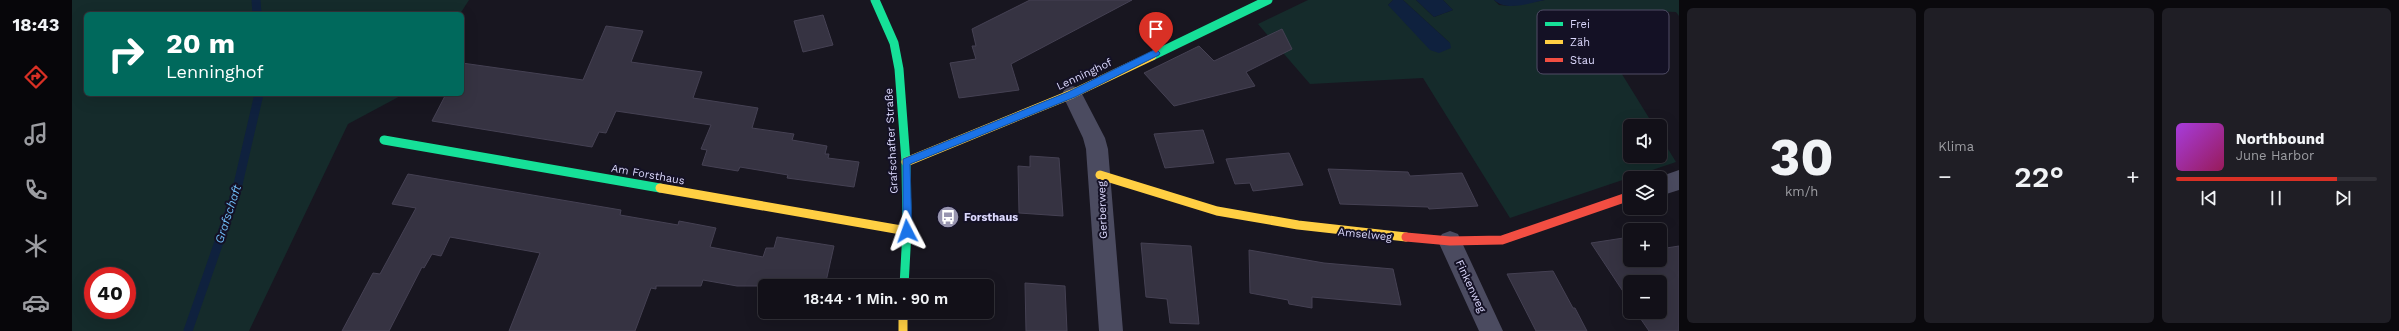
<!DOCTYPE html>
<html lang="de">
<meta charset="utf-8">
<style>
body{margin:0;font-family:"Work Sans",sans-serif;background:#1f1e25;color:#f1f3f6;height:100vh;display:flex;flex-direction:column;font-size:15px;white-space:nowrap}
*{box-sizing:border-box;margin:0}
p{font-size:13px;color:#9c9da2}
.icon{flex:none;width:22px;height:22px;fill:none;stroke:currentColor;stroke-width:2;stroke-linecap:round;stroke-linejoin:round}
.map{position:relative;flex:1;overflow:hidden}
.side{display:flex;flex-direction:column;gap:8px;padding:8px;background:#0a090d;width:720px}
.side>*{flex:none}
.hud{position:absolute;left:12px;top:12px;width:380px;height:84px;border-radius:6px;box-shadow:0 4px 16px #0002,0 0 0 1px #313037;background:#00695c;color:#fff;overflow:hidden}
.controls{position:absolute;left:1551px;top:119px;display:grid;gap:8px}
.controls a{display:grid;place-items:center;width:44px;height:44px;border-radius:6px;background:#121018;box-shadow:0 4px 16px #0002,0 0 0 1px #313037;font-size:20px}
.speed{position:absolute;left:12px;top:267px;display:flex;gap:8px;font-size:20px;font-weight:700;text-align:center}
.speed>*{display:grid;place-content:center;width:52px;height:52px;border-radius:50%;background:#121018;box-shadow:0 4px 16px #0002,0 0 0 1px #313037;line-height:1}
.speed .limit{border:6px solid #d22;background:#fff;color:#111}
.pin{position:absolute;display:grid;place-items:center;width:34px;height:34px;color:#fff;margin:-41px -17px;border-radius:50% 50% 50% 0;rotate:-45deg;box-shadow:0 0 4px #0007}
.pin .icon{rotate:45deg}
.me{position:absolute;width:44px;margin:-22px;rotate:356deg;stroke-linejoin:round;filter:drop-shadow(0 0 3px #0008)}
.turn{display:flex;align-items:center;gap:14px;height:84px;padding:0 16px;font-size:18px}
.turn .icon{width:52px;height:52px;stroke-width:2.5}
.turn b{display:block;font-size:28px;line-height:34px}
.big{font-size:30px;font-weight:600;line-height:1.1}
.side .tile{flex:1;display:flex;flex-direction:column;justify-content:center;gap:6px;min-width:0;padding:0 14px;border-radius:6px;background:#1f1e25}
.side .dial{align-items:center;gap:0}
.dial b{font-size:52px;line-height:1}
.song{display:flex;align-items:center;gap:12px}
.cover{width:48px;height:48px;border-radius:6px;background:linear-gradient(135deg,hsl(280 70% 55%),hsl(330 70% 35%))}
.played{height:4px;border-radius:2px;background:linear-gradient(90deg,#d93025 80%,#313037 80%)}
.keys{display:flex;justify-content:space-around;direction:ltr}
.heat{display:flex;justify-content:space-between;align-items:center;font-size:22px;direction:ltr}
.side .tiles{flex:1;display:grid;gap:8px;grid-template-columns:repeat(3,1fr)}
.trip{position:absolute;left:686px;top:279px;width:236px;height:40px;border-radius:6px;background:#121018;box-shadow:0 4px 16px #0002,0 0 0 1px #313037;font-weight:600;line-height:40px;text-align:center}
main{display:flex;flex:1;min-height:0}
.menu{display:flex;flex-direction:column;width:72px;justify-content:space-around;align-items:center;background:#07060a;color:#9c9da2}
.menu .icon{width:28px;height:28px}
.menu .current{color:#d93025}
.menu b{font-size:18px;color:#f1f3f6}
.map>svg:first-child{display:block}
.green{fill:#152b2b;fill-rule:evenodd}
.water{fill:#0f213e}
.lines{fill:none;stroke-linecap:round;stroke-linejoin:round}
.stream{stroke:#0f213e;stroke-width:9}
.building{fill:#363342;stroke:#454153}
.street{fill:#4b4b60;fill-rule:evenodd}
.fast{stroke:#16e098;stroke-width:9}
.slow{stroke:#ffcf43;stroke-width:9}
.jam{stroke:#f24e42;stroke-width:9}
.route{fill:#1a73e8;stroke:#114b97}
.labels{text-anchor:middle;stroke-width:4;stroke-linejoin:round;paint-order:stroke}
.street-label{font-size:11px;fill:#dbd8fc;stroke:#141125}
.poi-label{font-size:11px;font-weight:bold;fill:#dbd8fc;stroke:#141125;text-anchor:start}
.water-label{font-size:12px;font-style:italic;fill:#6eb9f4;stroke:#141125}
.key{fill:#141125;stroke:#504d66;stroke-width:1}
.key-label{font-size:11px;fill:#dbd8fc}
</style>
<main>
<nav class="menu">
<b>18:43</b>
<svg class="icon current" aria-label="directions" viewBox="0 0 24 24"><path d="M12 3l9 9-9 9-9-9zM9 14v-3h6M13 9l2 2-2 2"/></svg>
<svg class="icon" aria-label="music" viewBox="0 0 24 24"><path d="M9 18V5l10-2v13"/><circle cx="6" cy="18" r="3"/><circle cx="16" cy="16" r="3"/></svg>
<svg class="icon" aria-label="phone" viewBox="0 0 24 24"><path d="M5 4h4l2 5-3 2q2 4 5 5l2-3 5 2v4C11 20 4 13 5 4z"/></svg>
<svg class="icon" aria-label="climate" viewBox="0 0 24 24"><path d="M12 3v18M4 7l16 10M4 17L20 7"/></svg>
<svg class="icon" aria-label="car" viewBox="0 0 24 24"><path d="M5 17H2v-5l4-1 3-4h7l3 4 3 1v5h-3M9 17h6M6 11h13"/><circle cx="7" cy="17" r="2"/><circle cx="17" cy="17" r="2"/></svg>
</nav>
<div class="map">
<svg width="1607" height="331" viewBox="0 0 1607 331">
<rect width="100%" height="100%" fill="#181620"/>
<path class="green" d="M0,0H397L388,14H14V94H332L276,124L177,331H0ZM21,276H55V310H21Z
M1236,0H1321L1316,5L1378,43L1331,0H1344L1362,17L1381,10L1371,0H1422L1427,5L1439,6L1473,0H1607V16L1604,12L1579,11L1571,21L1519,24L1582,126H1558V156H1588V136L1604,162L1438,218L1351,78L1238,84L1186,24Z"/>
<path class="water" d="M1321,0H1331L1378,43L1379,48L1367,53L1358,50L1316,5Z
M1344,0H1371L1381,10L1362,17Z
M1422,0H1473C1457,3 1435,12 1422,0Z"/>
<g class="lines">
<path class="stream" d="M184,0L185,14
M116,331L164,193L187,94"/>
</g>
<path class="building" d="M958,0H1060L939,64L947,90L887,98L878,63L904,59L900,46H904L900,29Z
M751,15L761,45L731,52L722,21Z
M534,26L571,31L559,62L630,72L621,98L686,108L680,128L722,134L720,140L755,146L753,154H757L756,158L787,162L782,187L715,178L716,175L668,167L666,171L630,165L635,150L629,149L639,125L544,111L534,133L527,132L520,147L360,121L374,94H390V63L511,80Z
M1210,29L1220,49L1174,72L1183,86L1102,106L1072,73L1127,46L1142,61Z
M1131,130L1142,163L1093,168L1082,134Z
M1217,153L1231,185L1181,191L1178,183L1163,184L1154,159Z
M958,156L987,158L991,216L947,213L946,166L958,167Z
M1256,169L1336,172L1338,176L1390,173L1406,206L1357,209L1356,207L1268,204Z
M336,174L549,210L548,215L606,225L607,221L644,228L638,247L691,257L694,248H702L705,237L762,246L753,286H665L631,280L629,286H584V289L579,288L563,331H437L468,253L378,237L369,256L360,254L352,268L350,267L317,331H270L301,273L308,274L344,208L320,204Z
M1558,237V260H1588V249L1607,246V331H1577L1564,312H1588V282H1558V302L1519,243Z
M1069,243L1119,246L1127,324L1098,323L1095,299L1074,297Z
M1177,250L1252,263L1321,269L1329,305L1240,297V308L1217,304L1216,300L1178,293Z
M1481,271L1501,308H1503L1515,331H1464L1435,274Z
M953,283L993,286L995,331H954Z"/>
<g class="lines">
<path class="street" d="M1000,86L1007,88L1033,138L1036,149L1051,331H1027L1014,149L1011,138L990,94L993,88Z
M1607,170V190L1588,196V178H1584Z
M1378,231L1386,234L1431,331H1407L1366,241L1370,234Z"/>
<path class="fast" d="M803,0L822,43L827,69L834,162L835,231L832,286
M1080,56L1196,0
M312,140L588,188"/>
<path class="slow" d="M834,162L1000,94L1080,56
M1028,175L1145,211L1226,225L1334,237
M588,188L835,231
M831,312V331"/>
<path class="jam" d="M1334,237L1378,241L1430,240L1558,196"/>
</g>
<path class="route" d="M1084,49L1088,53L1087,55L1003,97L838,164L840,231L835,235L831,234V159L996,92Z"/>
<defs>
<g id="bus-disc" transform="scale(1.15)"><circle r="9.5" fill="#9794af" stroke="#141125"/><path d="M-5-6H5V4H4V6H2V4H-2V6H-4V4H-5ZM-3.5-4V0h7V-4ZM-3.5 1.2v1.5H-2V1.2ZM2 1.2v1.5H3.5V1.2Z" fill="#fff"/></g>
</defs>
<g fill-rule="evenodd">
<use href="#bus-disc" x="876" y="217"/>
</g>
<g class="labels">
<g class="street-label">
<text transform="translate(1012 74) rotate(-25)" y="4">Lenninghof</text>
<text transform="translate(819 141) rotate(-93)" y="4">Grafschafter Straße</text>
<text transform="translate(576 174) rotate(10)" y="4">Am Forsthaus</text>
<text transform="translate(1030 210) rotate(-92)" y="4">Gerberweg</text>
<text transform="translate(1293 234) rotate(6)" y="4">Amselweg</text>
<text transform="translate(1399 286) rotate(65)" y="4">Finkenweg</text>
</g>
<g class="poi-label">
<text x="892" y="221">Forsthaus</text>
</g>
<g class="water-label">
<text transform="translate(156 214) rotate(-72)" y="4">Grafschaft</text>
</g>
</g>
<rect x="1465" y="10" width="132" height="64" rx="6" class="key"/>
<rect x="1473" y="22" width="18" height="4" fill="#16e098"/>
<rect x="1473" y="40" width="18" height="4" fill="#ffcf43"/>
<rect x="1473" y="58" width="18" height="4" fill="#f24e42"/>
<g class="key-label">
<text x="1498" y="28">Frei</text>
<text x="1498" y="46">Zäh</text>
<text x="1498" y="64">Stau</text>
</g>
</svg>
<div class="controls">
<a><svg class="icon" aria-label="sound" viewBox="0 0 24 24"><path d="M4 9h4l5-4v14l-5-4H4zM17 9q2 3 0 6"/></svg></a>
<a><svg class="icon" aria-label="layers" viewBox="0 0 24 24"><path d="M12 4l9 5-9 5-9-5zM3 14l9 5 9-5"/></svg></a>
<a>+</a>
<a>−</a>
</div>
<div class="speed"><div class="limit">40</div></div>
<div class="pin" style="left:1084px;top:53px;background:#d93025"><svg class="icon" aria-label="arrive" viewBox="0 0 24 24"><path d="M6 21V4h12l-3 4 3 4H6"/></svg></div>
<svg class="me" style="left:835px;top:231px" viewBox="-20 -20 40 40"><path d="M0-17L14 15 0 8-14 15z" fill="#1a73e8" stroke="#fff" stroke-width="4"/></svg>
<div class="trip">18:44 · 1 Min. · 90 m</div>
<div class="hud">
<div class="turn"><svg class="icon" aria-label="right" viewBox="0 0 24 24"><path d="M7 20v-9h11M14 6l5 5-5 5"/></svg><div><b>20 m</b>Lenninghof</div></div>
</div>
</div>
<section class="side">
<div class="tiles">
<div class="tile dial"><b>30</b><p>km/h</p></div>
<div class="tile"><p>Klima</p>
<div class="heat"><a>−</a><b class="big">22°</b><a>+</a></div>
</div>
<div class="tile">
<div class="song"><i class="cover"></i><div><b>Northbound</b><p>June Harbor</p></div></div>
<div class="played"></div>
<div class="keys"><svg class="icon" aria-label="previous" viewBox="0 0 24 24"><path d="M18 5L8 12l10 7zM5 5v14"/></svg><svg class="icon" aria-label="pause" viewBox="0 0 24 24"><path d="M8 5v14M16 5v14"/></svg><svg class="icon" aria-label="next" viewBox="0 0 24 24"><path d="M6 5l10 7-10 7zM19 5v14"/></svg></div>
</div>
</div>
</section>
</main>
